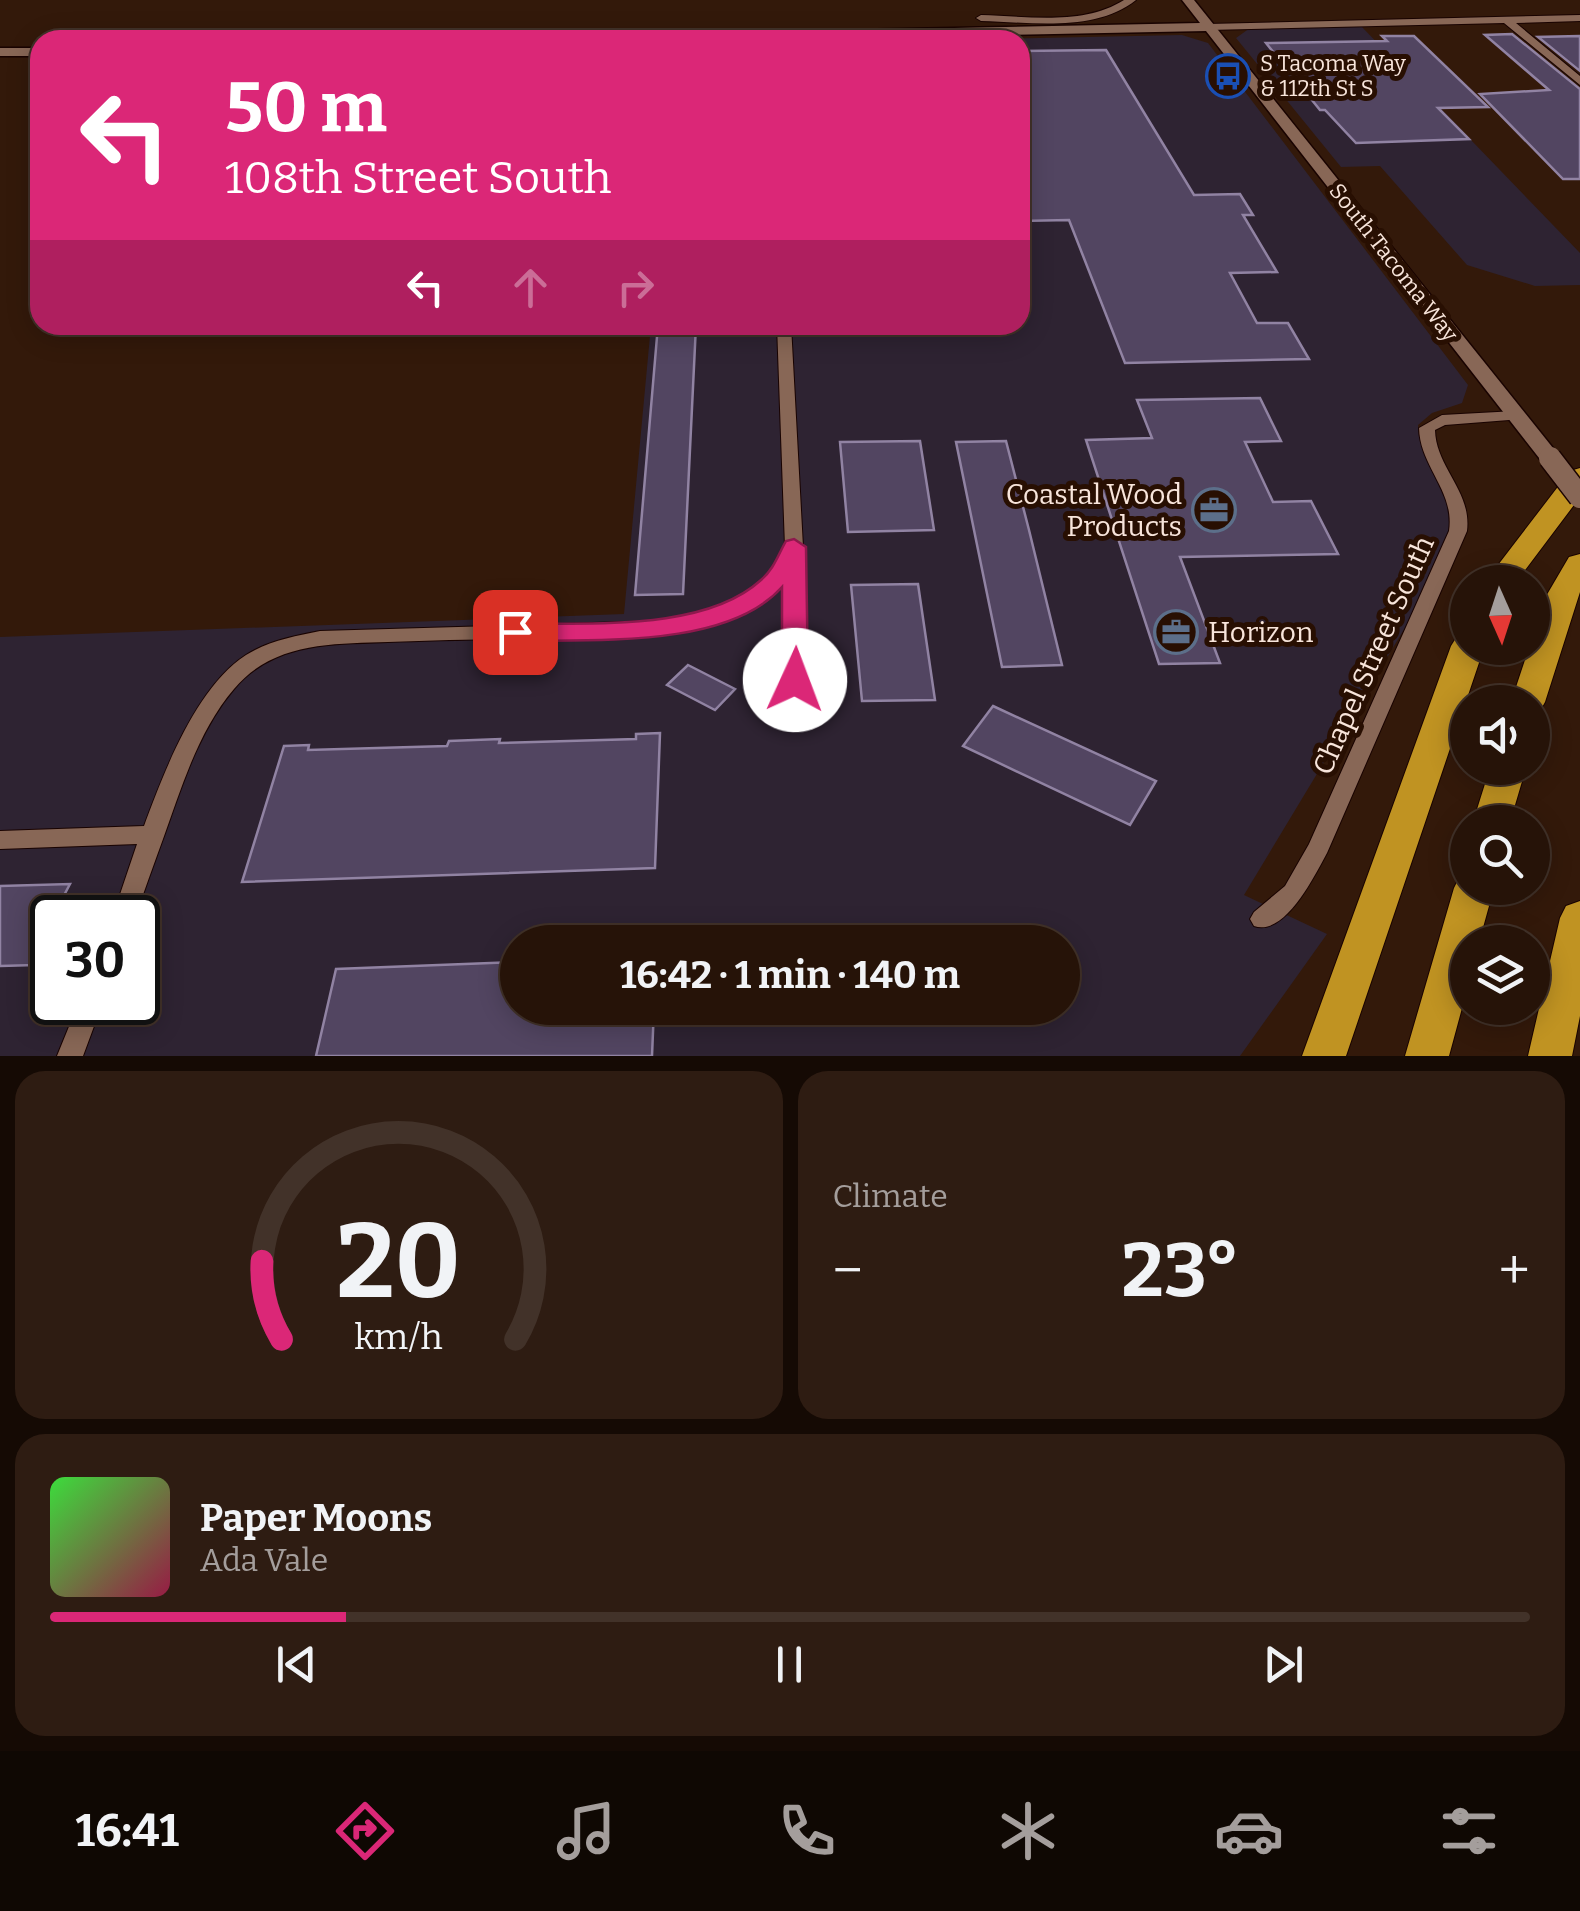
<!DOCTYPE html>
<meta charset="utf-8">
<style>
body{margin:0;font-family:Bitter,serif;background:#2e1c12;color:#f1f3f6;height:100vh;display:flex;flex-direction:column;font-size:38px;white-space:nowrap}
*{box-sizing:border-box;margin:0}
p{font-size:32px;color:#a49e9c}
.icon{flex:none;width:55px;height:55px;fill:none;stroke:currentColor;stroke-width:2;stroke-linecap:round;stroke-linejoin:round}
.map{position:relative;height:1056px;overflow:hidden}
.side{display:flex;flex-direction:column;gap:15px;padding:15px;background:#150a04;flex:1}
.side>*{flex:none}
.guide{position:absolute;left:30px;top:30px;width:1000px;height:305px;border-radius:30px;box-shadow:0 5px 25px #0003,0 0 0 2px #423229;background:#db2777;color:#fff;overflow:hidden}
.needle{width:65px;rotate:177deg}
.buttons{position:absolute;left:1450px;top:565px;display:grid;gap:20px}
.buttons a{display:grid;place-items:center;width:100px;height:100px;border-radius:50%;background:#261308;box-shadow:0 5px 25px #0003,0 0 0 2px #423229;font-size:50px}
.speed{position:absolute;left:30px;top:895px;display:flex;gap:20px;font-size:50px;font-weight:700;text-align:center}
.speed>*{display:grid;place-content:center;width:130px;height:130px;border-radius:50%;background:#261308;box-shadow:0 5px 25px #0003,0 0 0 2px #423229;line-height:1}
.speed .limit{border:5px solid #111;border-radius:15px;background:#fff;color:#111}
.pin{position:absolute;display:grid;place-items:center;width:85px;height:85px;color:#fff;margin:-42px;border-radius:20px;box-shadow:0 5px 15px #0006}
.me{position:absolute;width:110px;margin:-55px;rotate:2deg;stroke-linejoin:round;filter:drop-shadow(0 0 8px #0008)}
.turn{display:flex;align-items:center;gap:35px;height:210px;padding:0 30px;font-size:45px}
.turn .icon{width:130px;height:130px;stroke-width:2.5}
.turn b{display:block;font-size:70px;line-height:85px}
.lanes{display:flex;align-items:center;height:95px;padding:0 30px;background:#0003;justify-content:center;gap:50px;direction:ltr}
.lanes .off{opacity:.35}
.big{font-size:75px;font-weight:700;line-height:1.1}
.side .card{flex:1;display:flex;flex-direction:column;justify-content:center;gap:15px;min-width:0;padding:0 35px;border-radius:30px;background:#2e1c12}
.side .dial{align-items:center;gap:0}
.dial svg{height:260px;overflow:visible;fill:none;stroke:#423229;stroke-width:7;stroke-linecap:round;text-anchor:middle}
.dial text{fill:#f1f3f6;stroke:none}
.song{display:flex;align-items:center;gap:30px}
.cover{width:120px;height:120px;border-radius:15px;background:linear-gradient(135deg,hsl(120 70% 55%),hsl(340 70% 35%))}
.played{height:10px;border-radius:5px;background:linear-gradient(90deg,#db2777 20%,#423229 20%)}
.keys{display:flex;justify-content:space-around;direction:ltr}
.heat{display:flex;justify-content:space-between;align-items:center;font-size:55px;direction:ltr}
.side .tiles{flex:1;display:grid;gap:15px;grid-template-columns:1fr 1fr}
.card:last-child{grid-column:span 2}
.trip{position:absolute;left:500px;top:925px;width:580px;height:100px;border-radius:50px;background:#261308;box-shadow:0 5px 25px #0003,0 0 0 2px #423229;font-weight:700;line-height:100px;text-align:center}
.tabs{display:flex;height:160px;justify-content:space-around;align-items:center;background:#0f0803;color:#a49e9c}
.tabs .icon{width:70px;height:70px}
.tabs .current{color:#db2777}
.tabs b{font-size:45px;color:#f1f3f6}
.map>svg:first-child{display:block}
.industrial{fill:#2e2332;fill-rule:evenodd}
.building{fill:#524561;stroke:#9183a3;stroke-width:2.5}
.lines{fill:none;stroke-linecap:round;stroke-linejoin:round}
.minor-casing{stroke:#190300;stroke-width:2}
.tertiary-casing{stroke:#190300;stroke-width:3}
.motorway-casing{stroke:#190300;stroke-width:2}
.minor{fill:#886756;fill-rule:evenodd}
.tertiary{fill:#886756;fill-rule:evenodd}
.motorway{fill:#c09322;fill-rule:evenodd}
.tertiary-bridge-casing{stroke:#190300;stroke-width:25;stroke-linecap:butt}
.tertiary-bridge{stroke:#886756;stroke-width:22}
.route{fill:#db2777;stroke:#8e194d;stroke-width:2.5}
.labels{text-anchor:middle;stroke-width:10;stroke-linejoin:round;paint-order:stroke}
.far-poi-label{font-size:22px;fill:#f8e5db;stroke:#280f02;text-anchor:start}
.far-street-label{font-size:22px;fill:#f8e5db;stroke:#280f02}
.poi-label{font-size:28px;fill:#f8e5db;stroke:#280f02;text-anchor:end}
.street-label{font-size:28px;fill:#f8e5db;stroke:#280f02}
</style>
<div class="map">
<svg width="1580" height="1056" viewBox="0 0 1580 1056">
<rect width="100%" height="100%" fill="#33190a"/>
<path class="industrial" d="M1361,26L1580,253V285L1535,286L1467,265L1380,166L1341,167L1236,38L1250,28Z
M1182,35L1208,43L1468,385L1462,403L1432,413L1418,425L1419,437L1453,506L1447,558L1244,895L1327,934L1240,1056H0V637L624,614L651,325H1020V40H946ZM52,918H138V1002H52ZM518,942H1062V1008H518Z"/>
<path class="building" d="M1512,34L1580,89V179H1563L1480,94L1549,90L1485,35Z
M1382,36H1414L1488,107L1438,108L1469,139L1356,143L1325,110H1320L1266,43L1387,41Z
M1580,36V71L1538,37Z
M1106,50L1194,195L1240,194L1253,215H1243L1277,272L1230,273L1257,323H1288L1309,359L1125,363L1069,220L1020,221V51Z
M658,325H696L683,594L635,595Z
M1260,398L1281,441L1245,442L1273,502L1311,501L1338,554L1180,557L1220,663L1159,664L1086,440L1152,438L1137,400Z
M920,441L934,530L848,532L840,442Z
M1006,441L1029,530L1062,665L1002,667L956,442Z
M918,584L935,700L862,701L851,585Z
M688,665L735,689L715,710L667,685Z
M993,706L1156,781L1130,825L963,746Z
M660,733L655,868L242,882L284,746L309,745L308,750L447,746L449,741L500,739L499,743L636,739V734Z
M70,884L52,918L35,965L0,966V886Z
M518,962V1008H654L652,1056H316L336,969Z"/>
<g class="lines">
<g class="minor-casing">
<path id="minor" d="M1124,0H1136C1095,33 1030,22 981,21L976,18L981,15C1027,16 1083,26 1124,0Z
M1580,15V21L1516,23L1580,76V85L1504,23L1208,30L1203,27L1208,24Z
M777,325H791L803,547L805,680L802,685H788L785,680V580C730,647 625,636 548,638C495,639 442,640 388,642C332,644 273,642 234,689C198,731 181,789 163,839C154,864 144,891 135,918H112L137,844L0,849V831L144,826C164,772 196,687 246,655C268,641 295,636 320,631L659,621C710,615 765,600 785,547Z
M1516,411L1522,413L1524,416L1522,419L1445,425L1435,430C1436,468 1472,491 1467,531L1327,853C1315,875 1285,937 1254,926L1250,919L1254,912L1285,886L1309,844L1449,531C1455,491 1420,467 1419,428L1442,415Z
M79,1002H103L83,1056H57Z"/>
</g>
<g class="tertiary-casing">
<path id="tertiary" d="M1182,0H1194L1557,453L1561,458L1557,463H1543L1206,31L752,40H548L555,36L1200,23Z
M0,48H40V56H0Z"/>
</g>
<g class="motorway-casing">
<path id="motorway" d="M1580,468V497L1516,582H1485L1570,471Z
M1580,554V592L1545,702L1540,711L1532,713V702H1511L1529,648H1532L1545,598L1569,557Z
M1468,634V648H1484L1346,1056H1302L1451,646L1456,638Z
M1490,768H1526L1510,822H1473Z
M1468,874V888H1494L1479,942H1468V986L1449,1056H1405L1454,888L1460,876Z
M1580,901V1016L1572,1056H1528L1560,918L1566,906Z"/>
</g>
<use href="#minor" class="minor"/>
<use href="#tertiary" class="tertiary"/>
<use href="#motorway" class="motorway"/>
<g class="tertiary-bridge-casing">
<path id="tertiary-bridge" d="M1550,458L1580,497"/>
</g>
<use href="#tertiary-bridge" class="tertiary-bridge"/>
</g>
<path class="route" d="M794,539L806,547L808,680L804,687H786L782,680V587C727,649 592,639 515,641L503,632L515,624C588,622 704,632 761,580C774,569 778,555 786,541Z"/>
<defs>
<g id="bus-ring" transform="scale(2.25)"><circle r="9.5" fill="#280f02" stroke="#1a4fb4" stroke-width="1.5"/><path d="M-5-6H5V4H4V6H2V4H-2V6H-4V4H-5ZM-3.5-4V0h7V-4ZM-3.5 1.2v1.5H-2V1.2ZM2 1.2v1.5H3.5V1.2Z" fill="#1a4fb4"/></g>
<g id="office-ring" transform="scale(2.25)"><circle r="9.5" fill="#280f02" stroke="#5c6f8a" stroke-width="1.5"/><path d="M-6-3h4V-5.5h4V-3h4V5H-6ZM-1-4.5V-3h2v-1.5ZM-6 0V1H6V0Z" fill="#5c6f8a"/></g>
</defs>
<g fill-rule="evenodd">
<use href="#bus-ring" x="1228" y="76"/>
<use href="#office-ring" x="1214" y="510"/>
<use href="#office-ring" x="1176" y="632"/>
</g>
<g class="labels">
<g class="far-poi-label">
<text x="1260" y="71">S Tacoma Way<tspan x="1260" dy="25">&amp; 112th St S</tspan></text>
</g>
<g class="far-street-label">
<text transform="translate(1394 262) rotate(52)" y="8">South Tacoma Way</text>
</g>
<g class="poi-label">
<text x="1182" y="504">Coastal Wood<tspan x="1182" dy="32">Products</tspan></text>
<text x="1208" y="642" text-anchor="start">Horizon</text>
</g>
<g class="street-label">
<text transform="translate(1373 655) rotate(-66)" y="10">Chapel Street South</text>
</g>
</g>
</svg>
<div class="buttons">
<a><svg class="needle" viewBox="-14 -14 28 28"><path d="M0-13l5 13h-10z" fill="#e53935"/><path d="M0 13l5-13h-10z" fill="#a49e9c"/></svg></a>
<a><svg class="icon" aria-label="sound" viewBox="0 0 24 24"><path d="M4 9h4l5-4v14l-5-4H4zM17 9q2 3 0 6"/></svg></a>
<a><svg class="icon" aria-label="search" viewBox="0 0 24 24"><circle cx="10" cy="10" r="6"/><path d="M15 15l6 6"/></svg></a>
<a><svg class="icon" aria-label="layers" viewBox="0 0 24 24"><path d="M12 4l9 5-9 5-9-5zM3 14l9 5 9-5"/></svg></a>
</div>
<div class="speed"><div class="limit">30</div></div>
<div class="pin" style="left:515px;top:632px;background:#d93025"><svg class="icon" aria-label="arrive" viewBox="0 0 24 24"><path d="M6 21V4h12l-3 4 3 4H6"/></svg></div>
<svg class="me" style="left:795px;top:680px" viewBox="-20 -20 40 40"><circle r="19" fill="#fff"/><path d="M0-13L10 11 0 6-10 11z" fill="#db2777"/></svg>
<div class="trip">16:42 · 1 min · 140 m</div>
<div class="guide">
<div class="turn"><svg class="icon" aria-label="left" viewBox="0 0 24 24"><path d="M17 20v-9H6M10 6l-5 5 5 5"/></svg><div><b>50 m</b>108th Street South</div></div>
<div class="lanes"><svg class="icon" aria-label="left" viewBox="0 0 24 24"><path d="M17 20v-9H6M10 6l-5 5 5 5"/></svg><svg class="icon off" aria-label="ahead" viewBox="0 0 24 24"><path d="M12 20V5M6 11l6-6 6 6"/></svg><svg class="icon off" aria-label="right" viewBox="0 0 24 24"><path d="M7 20v-9h11M14 6l5 5-5 5"/></svg></div>
</div>
</div>
<section class="side">
<div class="tiles">
<div class="card dial"><svg viewBox="0 0 100 80">
<path d="M14 69A42 42 0 1 1 86 69"/>
<path d="M14 69A42 42 0 0 1 8 45" stroke="#db2777"/>
<text x="50" y="56" font-size="32" font-weight="700">20</text>
<text x="50" y="72" font-size="11">km/h</text>
</svg></div>
<div class="card"><p>Climate</p>
<div class="heat"><a>−</a><b class="big">23°</b><a>+</a></div>
</div>
<div class="card">
<div class="song"><i class="cover"></i><div><b>Paper Moons</b><p>Ada Vale</p></div></div>
<div class="played"></div>
<div class="keys"><svg class="icon" aria-label="previous" viewBox="0 0 24 24"><path d="M18 5L8 12l10 7zM5 5v14"/></svg><svg class="icon" aria-label="pause" viewBox="0 0 24 24"><path d="M8 5v14M16 5v14"/></svg><svg class="icon" aria-label="next" viewBox="0 0 24 24"><path d="M6 5l10 7-10 7zM19 5v14"/></svg></div>
</div>
</div>
</section>
<nav class="tabs">
<b>16:41</b>
<svg class="icon current" aria-label="directions" viewBox="0 0 24 24"><path d="M12 3l9 9-9 9-9-9zM9 14v-3h6M13 9l2 2-2 2"/></svg>
<svg class="icon" aria-label="music" viewBox="0 0 24 24"><path d="M9 18V5l10-2v13"/><circle cx="6" cy="18" r="3"/><circle cx="16" cy="16" r="3"/></svg>
<svg class="icon" aria-label="phone" viewBox="0 0 24 24"><path d="M5 4h4l2 5-3 2q2 4 5 5l2-3 5 2v4C11 20 4 13 5 4z"/></svg>
<svg class="icon" aria-label="climate" viewBox="0 0 24 24"><path d="M12 3v18M4 7l16 10M4 17L20 7"/></svg>
<svg class="icon" aria-label="car" viewBox="0 0 24 24"><path d="M5 17H2v-5l4-1 3-4h7l3 4 3 1v5h-3M9 17h6M6 11h13"/><circle cx="7" cy="17" r="2"/><circle cx="17" cy="17" r="2"/></svg>
<svg class="icon" aria-label="filters" viewBox="0 0 24 24"><path d="M4 7h16M4 17h16"/><circle cx="9" cy="7" r="2"/><circle cx="15" cy="17" r="2"/></svg>
</nav>
